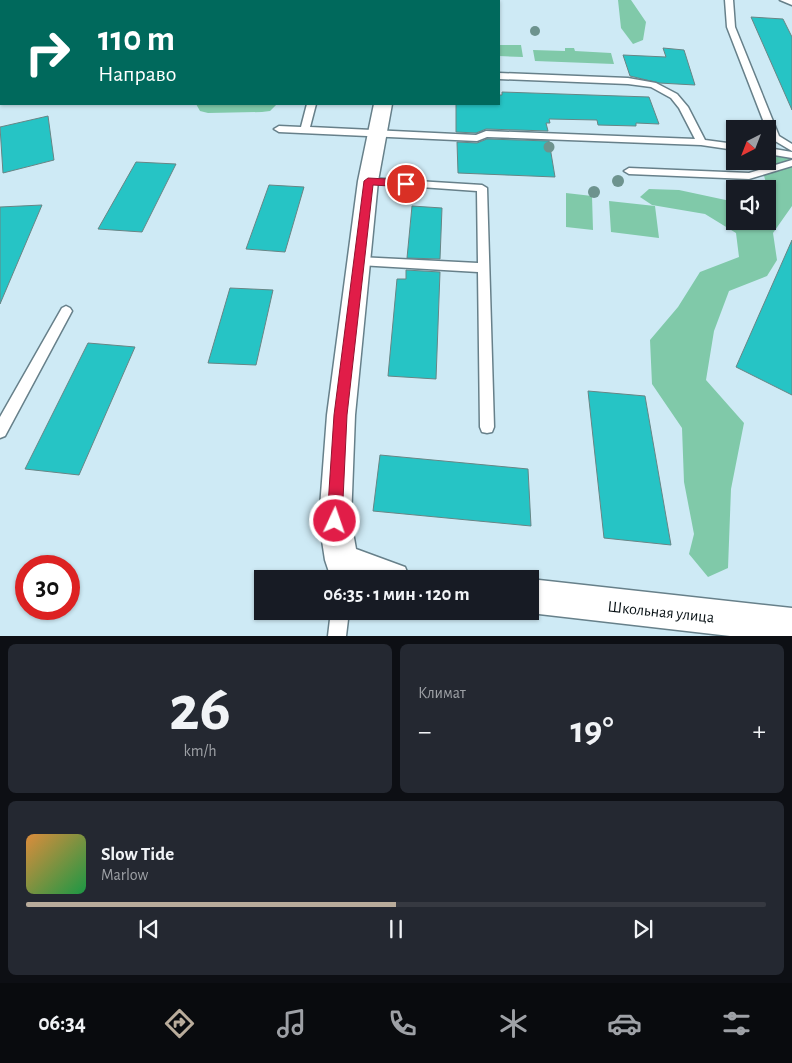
<!DOCTYPE html>
<html lang="ru">
<meta charset="utf-8">
<style>
body{margin:0;font-family:"Alegreya Sans",sans-serif;background:#242831;color:#f1f3f6;height:100vh;display:flex;flex-direction:column;font-size:19px;white-space:nowrap}
*{box-sizing:border-box;margin:0}
p{font-size:16px;color:#9ea1a6}
.icon{flex:none;width:28px;height:28px;fill:none;stroke:currentColor;stroke-width:2;stroke-linecap:round;stroke-linejoin:round}
.map{position:relative;height:636px;overflow:hidden}
.panel{display:flex;flex-direction:column;gap:8px;padding:8px;background:#0d0f14;flex:1}
.panel>*{flex:none}
.guide{position:absolute;left:0px;top:0px;width:500px;height:105px;box-shadow:0 1px 4px #0004;background:#00695c;color:#fff;overflow:hidden}
.needle{width:32px;rotate:222deg}
.tools{position:absolute;left:726px;top:120px;display:grid;gap:10px}
.tools a{display:grid;place-items:center;width:50px;height:50px;border-radius:0px;background:#171b24;box-shadow:0 1px 4px #0004;font-size:25px}
.speed{position:absolute;left:15px;top:555px;display:flex;gap:10px;font-size:25px;font-weight:700;text-align:center}
.speed>*{display:grid;place-content:center;width:65px;height:65px;border-radius:50%;background:#171b24;box-shadow:0 1px 4px #0004;line-height:1}
.speed .limit{border:8px solid #d22;background:#fff;color:#111}
.pin{position:absolute;display:grid;place-items:center;width:42px;height:42px;color:#fff;margin:-21px;border:2px solid #fff;border-radius:50%;box-shadow:0 1px 5px #0007}
.me{position:absolute;width:55px;margin:-28px;rotate:3deg;stroke-linejoin:round;filter:drop-shadow(0 0 4px #0008)}
.turn{display:flex;align-items:center;gap:18px;height:105px;padding:0 15px;font-size:22px}
.turn .icon{width:65px;height:65px;stroke-width:2.5}
.turn b{display:block;font-size:35px;line-height:42px}
.big{font-size:38px;font-weight:700;line-height:1.1}
.panel .card{flex:1;display:flex;flex-direction:column;justify-content:center;gap:8px;min-width:0;padding:0 18px;border-radius:8px;background:#242831}
.panel .dial{align-items:center;gap:0}
.dial b{font-size:65px;line-height:1}
.song{display:flex;align-items:center;gap:15px}
.cover{width:60px;height:60px;border-radius:8px;background:linear-gradient(135deg,hsl(30 70% 55%),hsl(140 70% 35%))}
.played{height:5px;border-radius:2px;background:linear-gradient(90deg,#b9ac9b 50%,#363941 50%)}
.keys{display:flex;justify-content:space-around;direction:ltr}
.heat{display:flex;justify-content:space-between;align-items:center;font-size:28px;direction:ltr}
.panel .tiles{flex:1;display:grid;gap:8px;grid-template-columns:1fr 1fr}
.card:last-child{grid-column:span 2}
.trip{position:absolute;left:254px;top:570px;width:285px;height:50px;border-radius:0px;background:#171b24;box-shadow:0 1px 4px #0004;font-weight:700;line-height:50px;text-align:center}
.tab-bar{display:flex;height:80px;justify-content:space-around;align-items:center;background:#090b0e;color:#9ea1a6}
.tab-bar .icon{width:35px;height:35px}
.tab-bar .selected{color:#b9ac9b}
.tab-bar b{font-size:22px;color:#f1f3f6}
.map>svg:first-child{display:block}
.green{fill:#80c9a9}
.building{fill:#26c4c5;stroke:#688585}
.lines{fill:none;stroke-linecap:round;stroke-linejoin:round}
.service-casing{stroke:#67808a;stroke-width:3}
.minor-casing{stroke:#67808a;stroke-width:3}
.service{fill:#fff;fill-rule:evenodd}
.minor{fill:#fff;fill-rule:evenodd}
.tree{fill:#6d938e}
.route{fill:#e11d48;stroke:#92132f}
.labels{text-anchor:middle;stroke-width:4;stroke-linejoin:round;paint-order:stroke}
.near-street-label{font-size:16px;fill:#081115;stroke:#fff}
</style>
<div class="map">
<svg width="792" height="636" viewBox="0 0 792 636">
<rect width="100%" height="100%" fill="#ceeaf5"/>
<path class="green" d="M618,0H631L646,22L643,40L633,44L621,28Z
M499,45H521L523,57L499,56Z
M565,48H574L575,51L611,53L614,64L535,61L533,50L565,51Z
M196,104H277L270,111L262,112L208,113L200,111Z
M782,155L792,158V206L773,233L777,260L767,276L729,291L714,331L706,380L744,423L731,489L728,568L708,577L689,554L694,534L684,482L682,428L652,384L650,340L678,307L700,272L739,257L736,233L705,214L652,205L640,197L649,189L679,190L735,202V221H768V189L760,163Z
M566,193L592,196L593,230L566,227Z
M609,201L655,206L659,238L611,232Z"/>
<path class="building" d="M751,17L783,19L792,37V110Z
M663,48L684,50L695,85L659,83L630,76L623,55L666,57Z
M502,92L649,97L659,124L636,123V126L598,125L597,120L549,119L550,123H546L548,131L486,129L476,133L456,132V104H499V95H502Z
M48,116L54,160L3,173L0,127Z
M487,139L549,141L555,177L458,173L457,142L477,143Z
M136,162L176,164L142,232L98,229Z
M269,185L304,187L285,252L246,249Z
M42,205L0,304V207Z
M412,206L442,208L440,259L407,258Z
M792,240V395L736,367Z
M406,270L440,272L436,379L388,376L397,279H406Z
M230,288L273,290L256,365L208,363Z
M88,343L135,347L79,475L25,469Z
M588,391L645,396L671,545L604,538Z
M380,455L528,469L531,526L373,511Z"/>
<g class="lines">
<g class="service-casing">
<path id="service" d="M725,0H733L735,27L779,136L792,144V151L770,138L727,27Z
M780,0H792V5Z
M499,73L628,78L656,83L677,94L688,107L705,140L735,144V150L701,145L487,137L477,141L279,132L274,129L279,126L301,127L307,104H316L310,127L476,135L486,131L695,139L679,108L671,98L651,87L628,84L499,79Z
M768,148L792,152V158L768,154Z
M792,160V166L749,179L629,174L624,171L629,168L749,173Z
M368,178L482,185L487,188L494,427L492,432L487,433L482,432L480,427L478,272L359,265L353,261L359,257L478,263L477,191L364,183L363,181L364,179Z
M66,306L70,308L72,311L5,436L0,438V417L62,308Z
M331,611H349L346,636H328Z"/>
</g>
<g class="minor-casing">
<path id="minor" d="M395,0H409V1H395Z
M374,104H392L378,181L355,415L351,521L356,549L405,567L410,579H347L329,572L325,560L319,521L327,415L358,181Z
M530,579L792,608V636H730L530,613L526,611H530Z"/>
</g>
<use href="#service" class="service"/>
<use href="#minor" class="minor"/>
</g>
<g class="tree">
<circle cx="535" cy="31" r="5"/>
<circle cx="549" cy="147" r="5.5"/>
<circle cx="618" cy="181" r="6"/>
<circle cx="594" cy="192" r="6"/>
</g>
<path class="route" d="M368,178L406,180L411,184L406,187L373,185L347,415L342,521L340,526L335,528L330,526L327,521L334,415L364,181Z"/>
<g class="labels">
<g class="near-street-label">
<text transform="translate(661 611) rotate(6)" y="6">Школьная улица</text>
</g>
</g>
</svg>
<div class="tools">
<a><svg class="needle" viewBox="-14 -14 28 28"><path d="M0-13l5 13h-10z" fill="#e53935"/><path d="M0 13l5-13h-10z" fill="#9ea1a6"/></svg></a>
<a><svg class="icon" aria-label="sound" viewBox="0 0 24 24"><path d="M4 9h4l5-4v14l-5-4H4zM17 9q2 3 0 6"/></svg></a>
</div>
<div class="speed"><div class="limit">30</div></div>
<div class="pin" style="left:406px;top:184px;background:#d93025"><svg class="icon" aria-label="arrive" viewBox="0 0 24 24"><path d="M6 21V4h12l-3 4 3 4H6"/></svg></div>
<svg class="me" style="left:335px;top:521px" viewBox="-20 -20 40 40"><circle r="17" fill="#e11d48" stroke="#fff" stroke-width="3"/><path d="M0-11L8 9 0 5-8 9z" fill="#fff"/></svg>
<div class="trip">06:35 · 1 мин · 120 m</div>
<div class="guide">
<div class="turn"><svg class="icon" aria-label="right" viewBox="0 0 24 24"><path d="M7 20v-9h11M14 6l5 5-5 5"/></svg><div><b>110 m</b>Направо</div></div>
</div>
</div>
<section class="panel">
<div class="tiles">
<div class="card dial"><b>26</b><p>km/h</p></div>
<div class="card"><p>Климат</p>
<div class="heat"><a>−</a><b class="big">19°</b><a>+</a></div>
</div>
<div class="card">
<div class="song"><i class="cover"></i><div><b>Slow Tide</b><p>Marlow</p></div></div>
<div class="played"></div>
<div class="keys"><svg class="icon" aria-label="previous" viewBox="0 0 24 24"><path d="M18 5L8 12l10 7zM5 5v14"/></svg><svg class="icon" aria-label="pause" viewBox="0 0 24 24"><path d="M8 5v14M16 5v14"/></svg><svg class="icon" aria-label="next" viewBox="0 0 24 24"><path d="M6 5l10 7-10 7zM19 5v14"/></svg></div>
</div>
</div>
</section>
<nav class="tab-bar">
<b>06:34</b>
<svg class="icon selected" aria-label="directions" viewBox="0 0 24 24"><path d="M12 3l9 9-9 9-9-9zM9 14v-3h6M13 9l2 2-2 2"/></svg>
<svg class="icon" aria-label="music" viewBox="0 0 24 24"><path d="M9 18V5l10-2v13"/><circle cx="6" cy="18" r="3"/><circle cx="16" cy="16" r="3"/></svg>
<svg class="icon" aria-label="phone" viewBox="0 0 24 24"><path d="M5 4h4l2 5-3 2q2 4 5 5l2-3 5 2v4C11 20 4 13 5 4z"/></svg>
<svg class="icon" aria-label="climate" viewBox="0 0 24 24"><path d="M12 3v18M4 7l16 10M4 17L20 7"/></svg>
<svg class="icon" aria-label="car" viewBox="0 0 24 24"><path d="M5 17H2v-5l4-1 3-4h7l3 4 3 1v5h-3M9 17h6M6 11h13"/><circle cx="7" cy="17" r="2"/><circle cx="17" cy="17" r="2"/></svg>
<svg class="icon" aria-label="filters" viewBox="0 0 24 24"><path d="M4 7h16M4 17h16"/><circle cx="9" cy="7" r="2"/><circle cx="15" cy="17" r="2"/></svg>
</nav>
